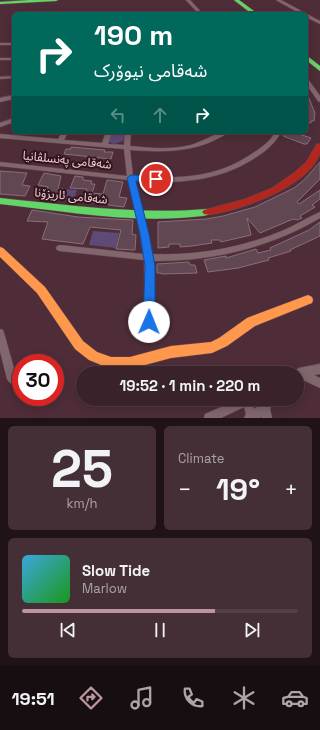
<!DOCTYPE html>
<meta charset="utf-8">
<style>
body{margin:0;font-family:"Space Grotesk","Noto Sans Arabic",sans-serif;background:#452f36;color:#f1f3f6;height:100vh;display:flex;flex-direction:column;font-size:15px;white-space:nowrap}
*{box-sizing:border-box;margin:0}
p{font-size:13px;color:#aba4a8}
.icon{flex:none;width:22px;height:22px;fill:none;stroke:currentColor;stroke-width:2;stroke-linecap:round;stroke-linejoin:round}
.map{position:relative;height:418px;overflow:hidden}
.panel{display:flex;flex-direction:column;gap:8px;padding:8px;background:#201317;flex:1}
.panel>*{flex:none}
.hud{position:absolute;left:12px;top:12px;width:296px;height:122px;border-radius:6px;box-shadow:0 2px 10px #0003,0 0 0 1px #543f47;background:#00695c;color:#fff;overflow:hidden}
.speed{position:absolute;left:12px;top:354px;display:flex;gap:8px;font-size:20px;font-weight:700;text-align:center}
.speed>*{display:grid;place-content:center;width:52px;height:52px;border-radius:50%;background:#3a222a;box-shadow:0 2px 10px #0003,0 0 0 1px #543f47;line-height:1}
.speed .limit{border:6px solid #d22;background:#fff;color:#111}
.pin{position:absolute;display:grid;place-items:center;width:34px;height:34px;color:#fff;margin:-17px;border:2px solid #fff;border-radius:50%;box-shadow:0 1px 4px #0007}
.me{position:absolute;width:44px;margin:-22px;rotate:1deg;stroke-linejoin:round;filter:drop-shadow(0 0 3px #0008)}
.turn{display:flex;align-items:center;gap:14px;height:84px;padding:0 16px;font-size:18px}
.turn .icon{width:52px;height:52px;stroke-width:2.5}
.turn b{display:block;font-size:28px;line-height:34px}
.lanes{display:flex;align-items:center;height:38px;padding:0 16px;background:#0003;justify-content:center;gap:20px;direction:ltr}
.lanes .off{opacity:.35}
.big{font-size:30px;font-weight:700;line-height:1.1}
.panel .card{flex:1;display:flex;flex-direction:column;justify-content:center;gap:6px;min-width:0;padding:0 14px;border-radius:6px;background:#452f36}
.panel .dial{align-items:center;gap:0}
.dial b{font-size:52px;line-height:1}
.song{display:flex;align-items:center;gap:12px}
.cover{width:48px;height:48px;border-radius:6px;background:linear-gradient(135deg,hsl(200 70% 55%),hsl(120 70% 35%))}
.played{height:4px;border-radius:2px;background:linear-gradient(90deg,#bb969f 70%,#543f47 70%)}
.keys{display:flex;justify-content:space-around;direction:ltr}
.heat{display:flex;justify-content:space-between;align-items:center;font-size:22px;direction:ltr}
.panel .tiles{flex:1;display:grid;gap:8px;grid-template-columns:1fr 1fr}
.card:last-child{grid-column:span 2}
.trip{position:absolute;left:76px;top:366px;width:228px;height:40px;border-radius:20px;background:#3a222a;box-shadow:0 2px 10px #0003,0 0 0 1px #543f47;font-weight:700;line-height:40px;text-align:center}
.tabs{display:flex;height:64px;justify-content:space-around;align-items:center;background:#170e11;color:#aba4a8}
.tabs .icon{width:28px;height:28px}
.tabs .current{color:#bb969f}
.tabs b{font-size:18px;color:#f1f3f6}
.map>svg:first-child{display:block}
.green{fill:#5e4a74}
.building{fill:#604752;stroke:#896e7b}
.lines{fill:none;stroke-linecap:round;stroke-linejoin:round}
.street-casing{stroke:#684b54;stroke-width:1}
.fast-casing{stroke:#684b54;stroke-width:1}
.slow-casing{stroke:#684b54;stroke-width:1}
.jam-casing{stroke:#684b54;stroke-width:1}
.street{fill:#81666e;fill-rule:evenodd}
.fast{fill:#63d668;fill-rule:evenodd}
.slow{fill:#ff974d;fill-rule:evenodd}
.jam{fill:#b3261e;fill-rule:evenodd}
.route{fill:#1a73e8;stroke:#114b97}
.labels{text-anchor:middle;stroke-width:4;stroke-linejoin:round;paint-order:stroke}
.street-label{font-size:12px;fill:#f6ced7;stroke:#31151d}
</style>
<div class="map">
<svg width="320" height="418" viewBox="0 0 320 418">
<rect width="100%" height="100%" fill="#4e2d38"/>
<path class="green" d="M111,132H125L123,141L114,144L109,142Z
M64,189L77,190L73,201L59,200Z
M93,231L119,233L116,248L89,245Z"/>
<path class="building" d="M306,91L315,113L314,121H311V123L306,122Z
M285,132H293L311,138L307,144H304L283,136Z
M71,147L105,150L104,152H113L111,159L64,154L66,149H71Z
M320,162V179L297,202L299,204L320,190V199L312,205L315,207L300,216L302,218L297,220L293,219L260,233L247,218L251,235L221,242L220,240H211L212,243L192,246L180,247V244H169V247L158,248V222L206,219L223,216L255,207L294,188L304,180Z
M0,171L27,173L22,185L30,186L25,196L0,194Z
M44,173L61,176L58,189H63L59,200L43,199L48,187L38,185Z
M75,176L83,177V180L92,181L91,184H95L92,193L103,194L107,180L123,182L119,197L127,198L124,207L108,205V204L83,202L87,189L70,188Z
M32,210L78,217L133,220L132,234L136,235L135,250L116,249L121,230L90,227L83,244L42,239L48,222L27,221Z
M320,222V236L290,250L291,251L268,258L269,260L238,268L208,272L204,260L226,256V258L256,249L258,253L271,250L270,248L309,230Z
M189,262L190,265H195L197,273L161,274V273H157V264Z"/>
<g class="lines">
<g class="street-casing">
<path id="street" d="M186,0H190L203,14H199Z
M276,0H281L320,21V24L306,17V14H301Z
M0,43H14V45H0Z
M0,58H14V60H0Z
M14,76V78L0,79V77Z
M306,79H308L320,96V102L318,101L306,84Z
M14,95V99L0,102V98Z
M14,118V122L0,127V123Z
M62,132H68L64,140L102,143L106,132H112L108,144L124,145L125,132H131L130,146C150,148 171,150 191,145C204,141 216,132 229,132C224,136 218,138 213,141C186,153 158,152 130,150L133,176C176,179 216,179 253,153C261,148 271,141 275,132H281C276,142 267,150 258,156C220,182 179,184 134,181L145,222L151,254C196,256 242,248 284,230C296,225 308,217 320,212V218C269,248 210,262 152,261L153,322L152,325L149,326L146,325L145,322L144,260L60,251L57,250L56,248L57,246L60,245L143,254L138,222L128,180L0,166V162L127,176L124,149L0,138V134L58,139Z
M0,329L3,330L4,333L17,379L15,382L12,384L9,382L7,379L0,351Z
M320,364V374L314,375L320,378V388L299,378L297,379V373H293L294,371L299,368Z
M238,399H252L254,409L261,405L264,399H274L270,409L272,418H262V417L259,418H244L246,414L244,407L221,418H204L205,414L233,402Z"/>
</g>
<g class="fast-casing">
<path id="fast" d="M29,0H58L56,1L0,4V2Z
M234,0H239L258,14H252Z
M306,55L320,66V71L306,60Z
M0,198C69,205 137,215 207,209L212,212C208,217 198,216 192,217C128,223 63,211 0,204Z"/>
</g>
<g class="slow-casing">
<path id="slow" d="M0,247L3,248L45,287L83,341L97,352L111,357H130L171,346L211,342L219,338L247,318L308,295L312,297L313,300L312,303L255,326L227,346L212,353L171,358L130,369H111L89,360L75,349L37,293L0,257Z"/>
</g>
<g class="jam-casing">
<path id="jam" d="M317,144H320C320,146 320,150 320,153C311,183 255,204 228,211C221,212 211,216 204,214L202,212L204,210L245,199L272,188L295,172L306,162Z"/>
</g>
<use href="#street" class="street"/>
<use href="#fast" class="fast"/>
<use href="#slow" class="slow"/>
<use href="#jam" class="jam"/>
</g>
<path class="route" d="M131,175L156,176L161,179L156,182L136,181L149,234L155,266V322L153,326L149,328L145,326L143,322L145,266L140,234L127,178Z"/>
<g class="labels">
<g class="street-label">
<text transform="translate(67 160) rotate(6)" y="4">شەقامی پەنسلڤانیا</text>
<text transform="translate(71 196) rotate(6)" y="4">شەقامی ئاریزۆنا</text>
</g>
</g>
</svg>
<div class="speed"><div class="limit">30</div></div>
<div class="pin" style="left:156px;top:179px;background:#d93025"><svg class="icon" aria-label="arrive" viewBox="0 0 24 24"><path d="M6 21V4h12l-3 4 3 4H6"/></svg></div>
<svg class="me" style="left:149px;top:322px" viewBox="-20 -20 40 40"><circle r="19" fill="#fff"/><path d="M0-13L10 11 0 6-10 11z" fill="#1a73e8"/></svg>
<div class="trip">19:52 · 1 min · 220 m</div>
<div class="hud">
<div class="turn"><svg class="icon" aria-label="right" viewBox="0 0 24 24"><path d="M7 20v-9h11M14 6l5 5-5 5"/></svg><div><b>190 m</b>شەقامی نیوۆرک</div></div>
<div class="lanes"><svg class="icon off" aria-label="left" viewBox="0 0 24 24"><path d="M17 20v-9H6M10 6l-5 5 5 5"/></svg><svg class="icon off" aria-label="ahead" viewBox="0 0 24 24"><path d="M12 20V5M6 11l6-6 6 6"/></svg><svg class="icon" aria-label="right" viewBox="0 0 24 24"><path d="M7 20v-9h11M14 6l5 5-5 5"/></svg></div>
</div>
</div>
<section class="panel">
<div class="tiles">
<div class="card dial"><b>25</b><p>km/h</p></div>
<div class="card"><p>Climate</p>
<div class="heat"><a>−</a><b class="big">19°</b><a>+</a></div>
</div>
<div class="card">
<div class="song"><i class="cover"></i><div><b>Slow Tide</b><p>Marlow</p></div></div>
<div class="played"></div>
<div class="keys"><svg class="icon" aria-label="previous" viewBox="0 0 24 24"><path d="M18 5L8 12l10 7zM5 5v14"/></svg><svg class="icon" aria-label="pause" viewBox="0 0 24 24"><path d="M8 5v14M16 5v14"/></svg><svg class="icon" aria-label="next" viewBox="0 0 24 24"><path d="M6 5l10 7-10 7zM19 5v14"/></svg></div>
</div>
</div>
</section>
<nav class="tabs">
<b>19:51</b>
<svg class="icon current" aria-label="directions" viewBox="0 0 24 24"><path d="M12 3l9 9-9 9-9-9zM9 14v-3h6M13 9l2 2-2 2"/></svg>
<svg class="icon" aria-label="music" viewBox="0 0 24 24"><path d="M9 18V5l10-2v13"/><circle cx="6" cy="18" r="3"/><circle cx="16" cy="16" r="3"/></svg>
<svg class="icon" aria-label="phone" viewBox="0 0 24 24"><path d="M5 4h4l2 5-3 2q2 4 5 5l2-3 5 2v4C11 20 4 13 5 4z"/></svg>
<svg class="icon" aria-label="climate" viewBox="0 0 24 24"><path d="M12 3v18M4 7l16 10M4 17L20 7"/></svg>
<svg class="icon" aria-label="car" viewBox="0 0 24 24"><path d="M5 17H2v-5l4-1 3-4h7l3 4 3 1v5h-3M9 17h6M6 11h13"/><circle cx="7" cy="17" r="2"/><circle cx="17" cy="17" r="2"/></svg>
</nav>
